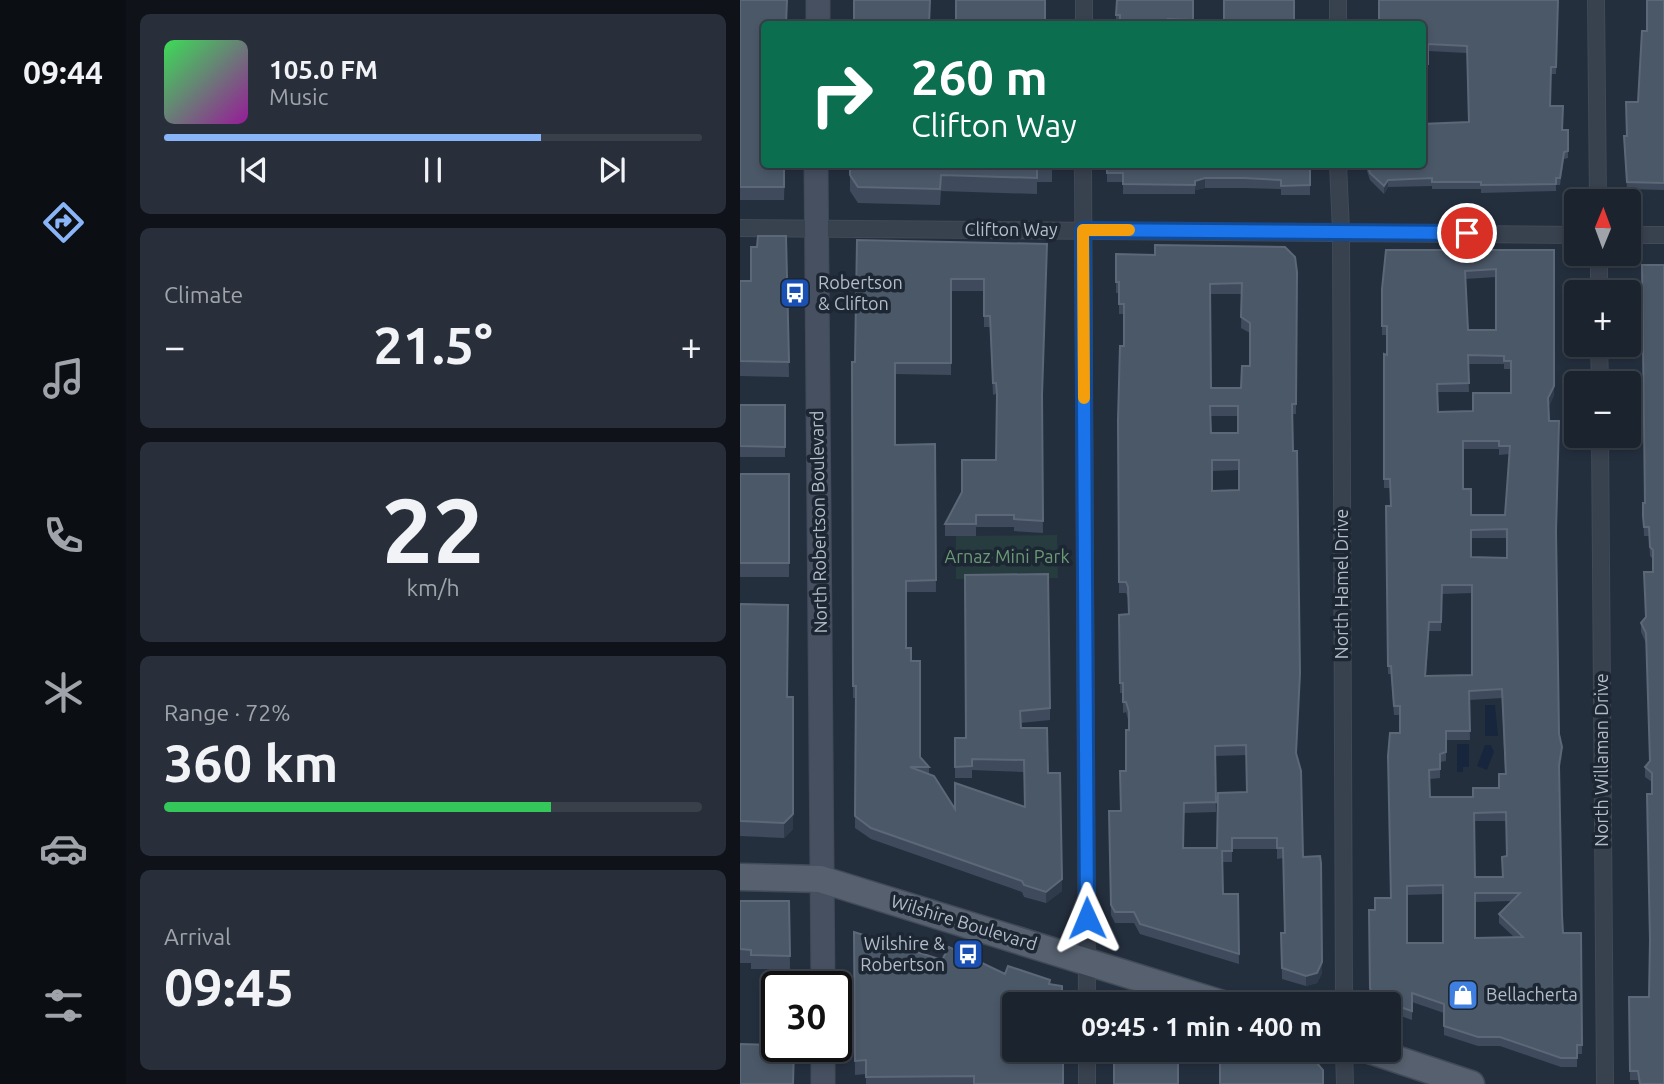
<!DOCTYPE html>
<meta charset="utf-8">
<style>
body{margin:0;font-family:Ubuntu,sans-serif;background:#282f3a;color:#f1f3f6;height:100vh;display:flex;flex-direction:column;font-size:26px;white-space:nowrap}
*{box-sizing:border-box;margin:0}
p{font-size:23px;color:#a0a4aa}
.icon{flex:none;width:38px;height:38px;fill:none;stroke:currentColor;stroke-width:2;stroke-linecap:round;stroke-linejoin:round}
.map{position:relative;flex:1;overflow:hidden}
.panel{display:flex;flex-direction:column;gap:14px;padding:14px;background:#0f1319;width:614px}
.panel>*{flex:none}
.guide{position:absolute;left:21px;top:21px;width:665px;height:147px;border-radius:7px;box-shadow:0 4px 10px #0003,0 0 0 2px #39404a;background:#0b6e4f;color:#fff;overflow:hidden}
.needle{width:46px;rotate:1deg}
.fabs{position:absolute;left:824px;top:189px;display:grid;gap:14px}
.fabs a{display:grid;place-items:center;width:77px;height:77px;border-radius:7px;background:#1b232e;box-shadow:0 4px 10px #0003,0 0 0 2px #39404a;font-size:35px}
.speed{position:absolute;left:21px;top:971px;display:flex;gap:14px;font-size:35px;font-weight:700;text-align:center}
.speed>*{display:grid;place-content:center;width:91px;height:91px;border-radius:50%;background:#1b232e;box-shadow:0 4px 10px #0003,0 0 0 2px #39404a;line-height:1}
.speed .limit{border:4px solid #111;border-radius:10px;background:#fff;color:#111}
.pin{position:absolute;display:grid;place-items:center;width:60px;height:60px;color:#fff;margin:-30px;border:4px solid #fff;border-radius:50%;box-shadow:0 2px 7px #0007}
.me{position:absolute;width:77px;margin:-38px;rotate:359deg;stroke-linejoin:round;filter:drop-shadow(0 0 5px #0008)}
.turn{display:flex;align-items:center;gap:24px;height:147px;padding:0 35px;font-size:32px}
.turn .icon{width:91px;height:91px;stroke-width:2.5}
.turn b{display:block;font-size:49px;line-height:60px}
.big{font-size:52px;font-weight:600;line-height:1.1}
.panel .widget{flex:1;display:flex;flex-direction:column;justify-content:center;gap:10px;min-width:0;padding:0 24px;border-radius:10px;background:#282f3a}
.panel .dial{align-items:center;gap:0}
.dial b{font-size:91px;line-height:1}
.song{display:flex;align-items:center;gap:21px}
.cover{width:84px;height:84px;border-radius:10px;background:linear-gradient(135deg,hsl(130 70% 55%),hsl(300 70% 35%))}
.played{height:7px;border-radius:4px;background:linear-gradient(90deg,#8ab4f8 70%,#39404a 70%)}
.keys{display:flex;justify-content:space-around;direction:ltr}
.heat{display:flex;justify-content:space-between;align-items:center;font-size:38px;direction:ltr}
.charge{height:10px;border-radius:5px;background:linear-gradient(90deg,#34c759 72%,#39404a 0)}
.trip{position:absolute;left:262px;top:992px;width:399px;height:70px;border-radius:7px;background:#1b232e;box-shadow:0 4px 10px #0003,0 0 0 2px #39404a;font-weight:600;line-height:70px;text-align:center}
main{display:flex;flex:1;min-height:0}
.menu{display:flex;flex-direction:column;width:126px;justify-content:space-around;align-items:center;background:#0b0e12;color:#a0a4aa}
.menu .icon{width:49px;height:49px}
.menu .on{color:#8ab4f8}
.menu b{font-size:32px;color:#f1f3f6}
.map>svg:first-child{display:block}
.green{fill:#263c3f}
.water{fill:#17263c}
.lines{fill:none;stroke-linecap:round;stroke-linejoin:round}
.minor-casing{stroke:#414a57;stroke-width:18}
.secondary-casing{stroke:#414a57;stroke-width:25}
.primary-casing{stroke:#414a57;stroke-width:29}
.minor{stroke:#38414e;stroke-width:16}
.secondary{stroke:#465061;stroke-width:23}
.primary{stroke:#56606e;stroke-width:26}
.wall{fill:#3f4b5c;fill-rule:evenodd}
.shaded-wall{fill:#2f3b4b}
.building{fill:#4b5868;stroke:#5c6777;stroke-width:2;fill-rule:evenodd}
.route-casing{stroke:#114b97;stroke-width:18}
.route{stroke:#1a73e8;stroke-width:12}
.slow{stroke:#f59e0b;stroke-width:12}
.labels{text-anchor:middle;stroke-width:7;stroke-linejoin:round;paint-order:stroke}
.street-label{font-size:18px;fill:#b4bcc9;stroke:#1d2633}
.poi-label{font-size:18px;fill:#b4bcc9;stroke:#1d2633;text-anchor:start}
.park-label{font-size:18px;fill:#6b9a76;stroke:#1d2633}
</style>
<main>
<nav class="menu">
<b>09:44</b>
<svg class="icon on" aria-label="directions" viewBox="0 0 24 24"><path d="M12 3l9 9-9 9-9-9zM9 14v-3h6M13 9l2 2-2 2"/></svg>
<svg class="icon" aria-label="music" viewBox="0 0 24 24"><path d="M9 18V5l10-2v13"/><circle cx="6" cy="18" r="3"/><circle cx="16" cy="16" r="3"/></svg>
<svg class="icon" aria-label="phone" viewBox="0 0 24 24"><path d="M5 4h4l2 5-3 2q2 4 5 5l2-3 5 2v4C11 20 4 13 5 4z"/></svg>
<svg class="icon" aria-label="climate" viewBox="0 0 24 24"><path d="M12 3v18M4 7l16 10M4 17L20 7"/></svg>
<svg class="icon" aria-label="car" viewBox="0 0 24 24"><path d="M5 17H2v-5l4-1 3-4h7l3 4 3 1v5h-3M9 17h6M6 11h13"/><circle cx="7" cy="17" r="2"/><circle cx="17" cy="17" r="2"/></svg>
<svg class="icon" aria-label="filters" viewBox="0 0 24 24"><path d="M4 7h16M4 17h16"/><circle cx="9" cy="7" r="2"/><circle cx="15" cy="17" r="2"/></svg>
</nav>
<section class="panel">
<div class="widget">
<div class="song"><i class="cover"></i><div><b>105.0 FM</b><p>Music</p></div></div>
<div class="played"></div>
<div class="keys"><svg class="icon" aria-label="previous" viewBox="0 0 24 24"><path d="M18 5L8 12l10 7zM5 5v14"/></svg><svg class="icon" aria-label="pause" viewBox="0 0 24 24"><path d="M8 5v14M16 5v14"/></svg><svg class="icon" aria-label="next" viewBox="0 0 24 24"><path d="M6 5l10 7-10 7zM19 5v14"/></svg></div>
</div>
<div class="widget"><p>Climate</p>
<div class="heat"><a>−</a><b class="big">21.5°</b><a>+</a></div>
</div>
<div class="widget dial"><b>22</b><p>km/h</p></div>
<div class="widget"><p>Range · 72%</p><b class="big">360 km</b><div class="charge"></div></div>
<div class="widget"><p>Arrival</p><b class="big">09:45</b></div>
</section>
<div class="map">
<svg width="924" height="1084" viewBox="0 0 924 1084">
<rect width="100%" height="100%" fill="#242f3e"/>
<path class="green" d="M317,535L318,578L216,579V536Z"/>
<path class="water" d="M745,705H755L758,736H745Z
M717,744H729V767H723V772H717Z
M745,745H751L754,752L747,770L737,766Z"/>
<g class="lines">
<g class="minor-casing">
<path id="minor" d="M856,0L858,201
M344,24V0
M598,24V0
M343,164L347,1004
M598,164L601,231L604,1004
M0,228L836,235
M889,235H924
M859,254V292
M859,345L860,383
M860,436L865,1084
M347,1050V1084
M604,1050L605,1084"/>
</g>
<g class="secondary-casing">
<path id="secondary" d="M78,24V0
M76,164L83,987
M83,1046V1084"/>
</g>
<g class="primary-casing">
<path id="primary" d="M0,877L80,879L483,1004
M629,1050L731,1084"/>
</g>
<use href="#minor" class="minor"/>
<use href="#secondary" class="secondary"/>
<use href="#primary" class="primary"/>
</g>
<path class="wall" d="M0,0L45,164L44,200H0Z
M454,0L453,24H376V15Z
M818,0L816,74H811L810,106L823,130H828V158L824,159L820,185H816V191L741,193V189H692V186L648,187L644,194L630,180L627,171V164L728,122L727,53L688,51V71H683L682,102V24Z
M924,0V190L887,189L884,144L898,102L907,31Z
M110,164H312V182H297V194L201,191L200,205L118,203L110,191Z
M367,164H570V195H541V189L504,188H465L455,190V194H383V182H367Z
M46,236L49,377L0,376V281H11L17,247Z
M117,240L307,244L302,404L303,533L274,531V527H236V536H205V524L256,460L257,404L256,394L253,395L250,327H244V291H211V375L155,374V445L195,444L196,592H166V648L171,661L180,757L189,767V774L215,808L284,807V772L232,770V778H215V738H226L225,575L310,708V720L280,723L281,728L308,773L322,891L306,903L284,897L282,892L131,839L115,828L116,698H113L112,362H115Z
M814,250V395L809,406L816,537L819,734L822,755L819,773L822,916L823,933H841L842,1054H837V1067H821L760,1046H738L704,1035V1013L672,1002V1020L649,1012V1004H632L630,997L629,910H635L651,898L660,733V715H654L651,674H648L646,506H651L650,488H644V354L647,355V335H642V289ZM756,277V330H728L725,279ZM728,364H764V369H771V393L733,411L698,412L697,392H729ZM723,449H759V455L769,454L765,515H731L723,489ZM731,538H767V558L731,557ZM732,593V675L686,676L689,631H701L702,594ZM762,698L765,774L759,788L733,797H690V779L700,778V762L706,761V740H730L729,700ZM734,821H766L767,856L763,877H735ZM703,894V943H667V895ZM772,901L759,914V923L774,937L735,938V902Z
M376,254L557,272L556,414H552L556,754L563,857L582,973L577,983L566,986L542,979L541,933H545L543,858L537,859V849H492V862H482L483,894H498L499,964L400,934L394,923H375L371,915L369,811H381L386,771L389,730V723L386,712L383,713V693H380L379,615L389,614L388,598L386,593H379L378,420L384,346V314H379V293H376ZM470,294H502L501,328L510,333V366L501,388H471ZM470,416H498V433H471ZM499,470V490L472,491V471ZM506,755L507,792L477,848H443L444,813L476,812L475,756Z
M924,265V1084H899L898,1080H890L889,997H909L912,794V782L905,777V767L910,762L906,643L901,632V623L905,618L913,572V559L910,556L909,536H904L903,503H905Z
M0,405H45V457H0Z
M0,474H49V577H0Z
M0,604L47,697L53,829L44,838L0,836Z
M0,901H49L50,969H11V963H0Z
M114,932L202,960L310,984L323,1084H126V1074L115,1075Z"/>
<path class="shaded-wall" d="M465,178V188L455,190V181Z
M648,180V187L644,194V186Z
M814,386V395L808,407V398Z
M822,747V755L819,774V765Z
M53,814V829L44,838V823Z
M322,879V891L306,903V892Z
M582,962V973L577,983L566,986V976Z"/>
<path class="building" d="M0,0H47L46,24H24V164H44V187H0Z
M114,0H190L189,24H114Z
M216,0H305V24H216Z
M377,0H453V20L428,19V24H380V15H376Z
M484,0H554V24H484Z
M639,0H818L816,67H811L810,106H823L822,130H828V151L824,152L820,178H816V184L741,185V182H692V178L648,180L644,186L630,173L627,164H682V124L729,122L727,46L688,44V64H683L682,95V24H639Z
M907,0H924V183L887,182L884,136H887L886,102H898L902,31H907Z
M110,164H312V165H297V178L201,175L200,189L118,187L110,175Z
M367,164H570V185L541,186V180L504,178H465L455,181V185L383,184V173H367Z
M18,236H46L49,362L0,361V281H11V247H17Z
M117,240L307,244L302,395L303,521L274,519V515H236V524H205L222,492V460H256L257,394L256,383H253L250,316H244V279H211V363H155V445L195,444L196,580L166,581V648H171V661H180V757L189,767H170L194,776L215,809V783L285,807L284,760L232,759V766L215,767V738H226L225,575L308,574L310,708L280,711L281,728H307L308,773H320L322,879L306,892L284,885L282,881L131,828L115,816L116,686H113L112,362H115Z
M415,245L545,247L555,257L557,272L556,404H552L553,451H557L560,673L556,753L561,771L563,857L580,856L581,863L582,962L577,973L566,976L542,968L541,933H545L543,848H537V838H492V851H482L483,894H498L499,954L400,924L394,912H375L371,905L369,811H381L380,771H386V730H389V712L386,702H383V683H380L379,615L389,614L388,587L386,582H379L378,420L380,346H384V304H379V282H376V254L415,255ZM502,283L501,317L510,323V366H502L501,388H471L470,284ZM470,406H498V433H471ZM472,460H499V490L472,491ZM506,745L507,792L478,793L477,848H443L444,803L476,802L475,746Z
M646,250H814V386L808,398L809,421H819L816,531L819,734L822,747L819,765L822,916L823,933H841L842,1045H837V1058H821L760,1037H738L704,1026V1004L672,993V1011L633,998L630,988L629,910H635V898H651L648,756L650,733H660V706H654L651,666H648L646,506H651L650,479H644V354L647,355V326H642V289ZM756,269V330H728L725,271ZM728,355L764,356V361H771V393H733V411L698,412L697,384L729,383ZM723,441H759V446H770L765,515H731V489H723ZM767,529V558L731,557V530ZM702,585H732V675L685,676L689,622H701ZM762,689L766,774H759V788H733V797H690L689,770L700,769V754L706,752V731H730L729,691ZM766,812L767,856L762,857L763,877H735L734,813ZM703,885V943H667V886ZM735,893H780L759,914L783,937L735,938Z
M902,265H924V1084H900L898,1071H890L889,997H909L910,940L907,794H912V773L905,767L910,761L906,633L901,623L906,617L904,572H913V550L910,547L909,527H904L903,516V503H905Z
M0,405H45V447L0,446Z
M0,474H49V563H0Z
M0,604L48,605L47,697H53V814L44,823L0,821Z
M0,901H49L50,956L11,955V950L0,949Z
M114,932L202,960L209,947L265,974L268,966L310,980L309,984L322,986V1004H275V1050H323V1084H234V1076L126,1077V1060L115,1061Z
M0,1044L37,1045V1046H54L53,1084H0Z
M374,1050H438V1084H374Z
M480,1050H537L577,1063L583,1070V1084H480Z"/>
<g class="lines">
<g class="route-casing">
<path id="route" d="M347,918L343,230L727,233"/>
</g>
<use href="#route" class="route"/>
<path class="slow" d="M344,398L343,230H389"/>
</g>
<defs>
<g id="bus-square" transform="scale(1.575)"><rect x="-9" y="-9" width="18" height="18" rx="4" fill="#1a4fb4" stroke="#1d2633"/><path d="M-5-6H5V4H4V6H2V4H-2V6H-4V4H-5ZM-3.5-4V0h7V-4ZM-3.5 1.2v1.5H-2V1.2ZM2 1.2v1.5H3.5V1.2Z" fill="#fff"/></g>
<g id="shop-square" transform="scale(1.575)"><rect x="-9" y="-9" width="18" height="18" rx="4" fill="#3f7fe0" stroke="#1d2633"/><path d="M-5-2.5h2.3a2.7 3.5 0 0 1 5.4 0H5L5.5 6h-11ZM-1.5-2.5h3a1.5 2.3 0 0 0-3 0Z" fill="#fff"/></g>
</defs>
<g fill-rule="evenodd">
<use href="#bus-square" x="55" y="293"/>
<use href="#bus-square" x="228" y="954"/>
<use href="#shop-square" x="723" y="995"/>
</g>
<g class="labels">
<g class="street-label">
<text x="271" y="236">Clifton Way</text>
<text transform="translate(79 522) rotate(-91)" y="6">North Robertson Boulevard</text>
<text transform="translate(602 584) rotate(-90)" y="6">North Hamel Drive</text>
<text transform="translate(862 760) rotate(-90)" y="6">North Willaman Drive</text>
<text transform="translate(224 923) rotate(17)" y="6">Wilshire Boulevard</text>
</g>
<g class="poi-label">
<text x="78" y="289">Robertson<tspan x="78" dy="21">&amp; Clifton</tspan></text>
<text x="205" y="950" text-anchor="end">Wilshire &amp;<tspan x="205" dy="21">Robertson</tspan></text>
<text x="746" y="1001">Bellacherta</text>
</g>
<g class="park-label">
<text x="267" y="563">Arnaz Mini Park</text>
</g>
</g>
</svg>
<div class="fabs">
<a><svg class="needle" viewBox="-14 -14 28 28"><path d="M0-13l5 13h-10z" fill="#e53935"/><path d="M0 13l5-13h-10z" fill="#a0a4aa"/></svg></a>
<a>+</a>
<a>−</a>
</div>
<div class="speed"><div class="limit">30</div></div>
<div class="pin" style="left:727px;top:233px;background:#d93025"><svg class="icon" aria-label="arrive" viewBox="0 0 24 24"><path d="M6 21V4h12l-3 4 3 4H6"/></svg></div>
<svg class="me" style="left:347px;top:918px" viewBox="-20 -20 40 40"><path d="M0-17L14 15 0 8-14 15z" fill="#1a73e8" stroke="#fff" stroke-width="4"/></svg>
<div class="trip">09:45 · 1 min · 400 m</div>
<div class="guide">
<div class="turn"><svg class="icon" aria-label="right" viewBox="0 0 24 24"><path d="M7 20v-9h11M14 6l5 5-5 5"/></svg><div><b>260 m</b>Clifton Way</div></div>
</div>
</div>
</main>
